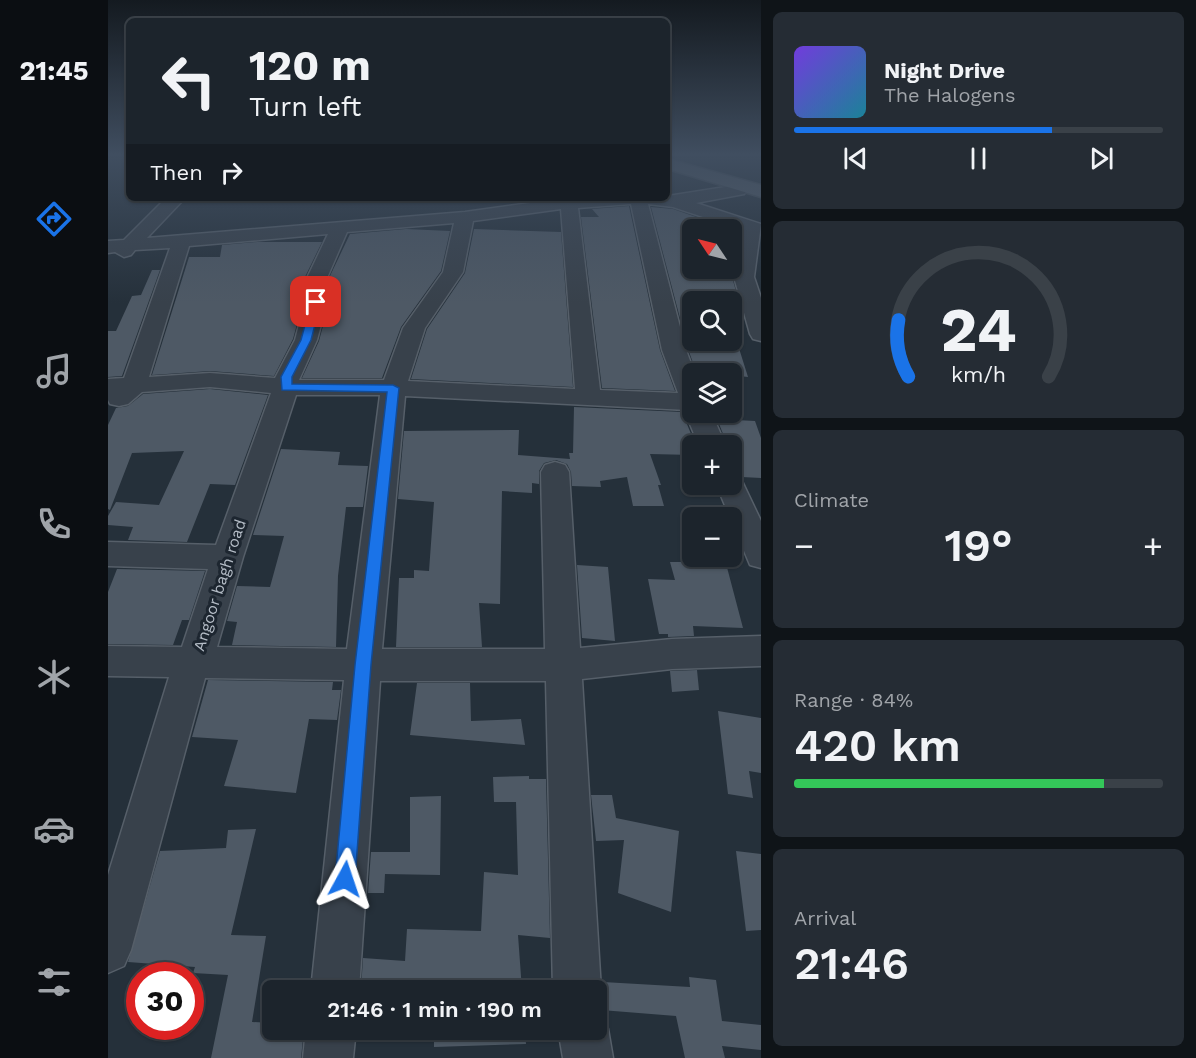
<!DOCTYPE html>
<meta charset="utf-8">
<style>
body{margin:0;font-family:"Work Sans",sans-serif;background:#252c34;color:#f1f3f6;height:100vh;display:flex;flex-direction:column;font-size:22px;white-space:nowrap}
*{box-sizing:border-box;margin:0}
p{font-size:20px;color:#a0a4a9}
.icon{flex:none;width:33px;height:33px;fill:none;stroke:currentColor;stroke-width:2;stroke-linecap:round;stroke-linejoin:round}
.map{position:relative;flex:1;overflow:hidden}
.side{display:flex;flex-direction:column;gap:12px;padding:12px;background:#0f1418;width:435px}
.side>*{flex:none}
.guide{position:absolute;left:18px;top:18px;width:544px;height:183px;border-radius:9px;box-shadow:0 2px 4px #0004,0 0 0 2px #3a4148;background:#1c242c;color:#f1f3f6;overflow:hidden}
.needle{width:39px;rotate:305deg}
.tools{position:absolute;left:574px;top:219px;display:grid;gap:12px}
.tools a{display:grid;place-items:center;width:60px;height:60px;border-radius:9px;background:#1c242c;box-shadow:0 2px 4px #0004,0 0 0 2px #3a4148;font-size:30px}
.speed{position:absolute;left:18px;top:962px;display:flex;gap:12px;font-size:30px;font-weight:700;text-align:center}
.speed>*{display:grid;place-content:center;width:78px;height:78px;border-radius:50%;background:#1c242c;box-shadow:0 2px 4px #0004,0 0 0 2px #3a4148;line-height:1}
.speed .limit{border:9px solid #d22;background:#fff;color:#111}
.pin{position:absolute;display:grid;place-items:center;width:51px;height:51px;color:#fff;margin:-26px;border-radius:12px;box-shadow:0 3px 9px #0006}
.me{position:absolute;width:66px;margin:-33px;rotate:5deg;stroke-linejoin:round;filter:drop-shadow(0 0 4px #0008)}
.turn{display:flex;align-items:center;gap:21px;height:126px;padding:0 24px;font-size:27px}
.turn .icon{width:78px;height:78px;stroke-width:2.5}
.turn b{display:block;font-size:42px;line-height:51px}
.then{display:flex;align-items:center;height:57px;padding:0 24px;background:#0003;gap:12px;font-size:22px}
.big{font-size:45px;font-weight:600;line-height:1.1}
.side .tile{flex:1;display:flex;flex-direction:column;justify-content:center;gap:9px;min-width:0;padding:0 21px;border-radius:9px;background:#252c34}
.side .dial{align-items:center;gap:0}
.dial svg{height:156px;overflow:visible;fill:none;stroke:#3a4148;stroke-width:7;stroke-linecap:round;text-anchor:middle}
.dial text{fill:#f1f3f6;stroke:none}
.song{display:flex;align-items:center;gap:18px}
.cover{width:72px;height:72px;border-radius:9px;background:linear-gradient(135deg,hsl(260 70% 55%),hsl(190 70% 35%))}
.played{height:6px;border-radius:3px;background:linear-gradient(90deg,#1a73e8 70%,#3a4148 70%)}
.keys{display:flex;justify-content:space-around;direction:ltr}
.heat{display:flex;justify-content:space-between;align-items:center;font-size:33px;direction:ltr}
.charge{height:9px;border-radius:4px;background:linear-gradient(90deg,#34c759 84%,#3a4148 0)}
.trip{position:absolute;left:154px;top:980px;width:345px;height:60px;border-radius:9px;background:#1c242c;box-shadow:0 2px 4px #0004,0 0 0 2px #3a4148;font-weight:600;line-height:60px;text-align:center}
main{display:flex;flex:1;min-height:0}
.tabs{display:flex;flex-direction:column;width:108px;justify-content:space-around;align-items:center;background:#0b0e12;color:#a0a4a9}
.tabs .icon{width:42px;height:42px}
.tabs .selected{color:#1a73e8}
.tabs b{font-size:27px;color:#f1f3f6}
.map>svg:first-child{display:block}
.building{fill:#4e5965;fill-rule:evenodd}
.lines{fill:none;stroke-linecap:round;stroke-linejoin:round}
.street-casing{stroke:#565f69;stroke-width:3}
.primary-casing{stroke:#444d57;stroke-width:3}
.street{fill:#38414b;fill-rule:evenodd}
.primary{fill:#56606b;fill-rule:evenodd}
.route{fill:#1a73e8;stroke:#114b97;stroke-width:1.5}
.labels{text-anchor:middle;stroke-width:6;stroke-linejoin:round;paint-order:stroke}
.street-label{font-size:16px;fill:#b4bcc6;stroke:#1d2630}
</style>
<main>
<nav class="tabs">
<b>21:45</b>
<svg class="icon selected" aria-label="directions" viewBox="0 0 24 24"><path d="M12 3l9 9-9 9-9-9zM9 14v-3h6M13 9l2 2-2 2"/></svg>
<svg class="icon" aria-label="music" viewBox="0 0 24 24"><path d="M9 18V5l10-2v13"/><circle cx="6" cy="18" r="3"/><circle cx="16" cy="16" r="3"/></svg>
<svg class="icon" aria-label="phone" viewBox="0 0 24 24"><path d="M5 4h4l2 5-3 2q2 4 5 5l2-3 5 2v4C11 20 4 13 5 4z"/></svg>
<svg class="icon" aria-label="climate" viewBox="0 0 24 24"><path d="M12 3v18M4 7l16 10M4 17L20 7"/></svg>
<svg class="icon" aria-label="car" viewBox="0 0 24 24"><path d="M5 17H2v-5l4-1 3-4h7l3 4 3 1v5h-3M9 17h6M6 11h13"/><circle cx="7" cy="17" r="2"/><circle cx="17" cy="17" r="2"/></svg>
<svg class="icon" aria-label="filters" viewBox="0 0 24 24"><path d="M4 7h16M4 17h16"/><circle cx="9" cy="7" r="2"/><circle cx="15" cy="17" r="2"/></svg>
</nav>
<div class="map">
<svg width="653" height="1058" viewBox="0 0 653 1058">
<rect width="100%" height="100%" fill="#25303a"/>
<path class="building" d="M521,206L552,350L567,391L494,388L473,217H491L484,209Z
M543,207L565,209L631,232L624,277L635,316H624V302H585V340H624V326L640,377L588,371L580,349ZM585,230H624V268H585Z
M298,229L342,231L333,271L293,327L274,378H194L211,341L221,303V278L242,234Z
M366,229L453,232L465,387L303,379L319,329L357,273Z
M149,242H214L197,277L195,302L185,339L166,376L102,371L44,375L81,257H112L114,245Z
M44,270H52L14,376L0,377V331H8L24,296L33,295Z
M102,389L160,395L127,485L102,484L79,542L20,540L25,527L0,525V516L8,502L51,505L76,451L24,453L2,510L0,509V425L8,408L20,406L35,394Z
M466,407L574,412L588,446H585V455L542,454L553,485H550L556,506H525L519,477L492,481L493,487L464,486L463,472L459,464L448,460L436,463L431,471V484L424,483V493L394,491L392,604L371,603L374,647H288L291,578H306V570L321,571L326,502L290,499L296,431L411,430L410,455L462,459L461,453H465Z
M609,419L647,421L653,438V478L634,477L624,473V446H620Z
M173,449L232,452L230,465L260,466L255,507H238L230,576L228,647L124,645L129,622L119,621L129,586L162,587L176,536L145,535Z
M579,544H585V556H616L635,628L585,626L586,636L560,637V634H551L540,579L567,580L562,562H583Z
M469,565L500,567L507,641L474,638Z
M9,569L97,571L81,620H74L65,645L0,644V592Z
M589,670L591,690L564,692L562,671Z
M100,680L225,682L224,690H233L229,720L201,719L188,793L116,786L130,740L84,737Z
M309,683H362L363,721L413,719L417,745L302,735Z
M610,711L653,718V773L641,771L645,798L620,794Z
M421,776V779H438L442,938L410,935L414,990H253L255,958L297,961L299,929L373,931L376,872L410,875L408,802H386L385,777Z
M483,795H504L508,818L571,831L563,912L510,893L516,840L488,841Z
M333,796L332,875L277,874L276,893H260L263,852H302V797Z
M148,829L123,935L158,936L144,1022L165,1023V1029H196L193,1058H103L120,975L85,973L87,967L20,962L52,851L118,848L120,830Z
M628,851L653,854V930L638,931Z
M581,977L608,980L614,1021L653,1025V1050L614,1046L617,1058H577L568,1016L493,1010L492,998L495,991V982L582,987Z
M326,1029H417L418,1044L326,1047Z"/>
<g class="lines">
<g class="street-casing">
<path id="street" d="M630,185L636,186L639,190L636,194L588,203L653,224L646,277L653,298V341L645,339L642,334L626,277L634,230L565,207L540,204L578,350L587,374H585V412H603L618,446H591L577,412L579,410L297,396L274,649H437L433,472L437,465L447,462L457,465L461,472L472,648L564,639L653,636V666L564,669L474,679L493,990L489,999V990H445L438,681H272L251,990H203L236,680L97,678L23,950L16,966L0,973V875L61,677L0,676V646L74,647L100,569L0,566V542L108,545L163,393L102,387L34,392L20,404L11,406L2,404L0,400V379L16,378L62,248L27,250L23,255L16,257L7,252L0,253V241L16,240L58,198H77L39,238L357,212L459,198H560V196ZM523,204L554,350L570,393L492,390L470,208ZM453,209L467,389L300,381L317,328L355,272L365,221ZM346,223L335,272L295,328L276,380H191L209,340L219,302V278L239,232ZM220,234L199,278L197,302L187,340L167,378L102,373L41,377L81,246ZM188,395H272L239,649L109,647L135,557Z
M624,475L632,477L653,521V568L642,565L608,484H624Z
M489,1010L492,1012L500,1029L505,1058H455L450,1029H489Z
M198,1029H248L245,1058H195Z"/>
</g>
<g class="primary-casing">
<path id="primary" d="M560,159L653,185V197L560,169Z"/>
</g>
<use href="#street" class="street"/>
<use href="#primary" class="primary"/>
</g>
<linearGradient id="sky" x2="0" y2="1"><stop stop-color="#141a20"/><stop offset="0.51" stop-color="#404e60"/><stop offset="1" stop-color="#404e60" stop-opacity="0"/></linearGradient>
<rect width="653" height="303" fill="url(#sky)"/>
<path class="route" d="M208,299L213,302L203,340L184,377V384L285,385L291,388L263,665L247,879L244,886L237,889L230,886L227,879L247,665L279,392L174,390L173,377L193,340L203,302Z"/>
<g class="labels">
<g class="street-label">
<text transform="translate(111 585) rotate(-72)" y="6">Angoor bagh road</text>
</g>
</g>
</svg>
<div class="tools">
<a><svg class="needle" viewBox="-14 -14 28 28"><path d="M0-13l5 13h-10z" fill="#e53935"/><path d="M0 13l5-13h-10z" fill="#a0a4a9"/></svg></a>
<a><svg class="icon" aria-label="search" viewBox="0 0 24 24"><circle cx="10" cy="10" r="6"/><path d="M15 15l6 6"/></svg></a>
<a><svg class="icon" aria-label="layers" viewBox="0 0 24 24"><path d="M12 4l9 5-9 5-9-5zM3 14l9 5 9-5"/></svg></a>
<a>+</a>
<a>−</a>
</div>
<div class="speed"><div class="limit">30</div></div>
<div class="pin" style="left:208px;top:302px;background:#d93025"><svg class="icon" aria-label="arrive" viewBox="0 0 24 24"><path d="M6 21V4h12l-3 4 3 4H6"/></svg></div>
<svg class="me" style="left:237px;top:879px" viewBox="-20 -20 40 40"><path d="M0-17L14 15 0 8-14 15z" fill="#1a73e8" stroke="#fff" stroke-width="4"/></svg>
<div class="trip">21:46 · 1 min · 190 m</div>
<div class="guide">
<div class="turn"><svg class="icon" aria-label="left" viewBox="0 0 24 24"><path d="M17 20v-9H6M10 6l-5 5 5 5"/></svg><div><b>120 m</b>Turn left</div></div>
<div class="then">Then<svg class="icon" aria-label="right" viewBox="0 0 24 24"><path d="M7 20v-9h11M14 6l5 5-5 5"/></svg></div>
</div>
</div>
<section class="side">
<div class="tile">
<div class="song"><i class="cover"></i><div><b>Night Drive</b><p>The Halogens</p></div></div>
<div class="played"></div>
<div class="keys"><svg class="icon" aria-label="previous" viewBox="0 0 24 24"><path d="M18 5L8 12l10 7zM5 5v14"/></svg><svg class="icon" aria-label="pause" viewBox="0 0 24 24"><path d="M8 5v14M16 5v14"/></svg><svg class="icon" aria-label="next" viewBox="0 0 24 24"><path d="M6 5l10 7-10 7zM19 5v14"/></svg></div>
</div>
<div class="tile dial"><svg viewBox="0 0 100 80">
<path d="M14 69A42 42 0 1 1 86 69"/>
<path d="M14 69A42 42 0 0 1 9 40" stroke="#1a73e8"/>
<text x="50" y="56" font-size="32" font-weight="700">24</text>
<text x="50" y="72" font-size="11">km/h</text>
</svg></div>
<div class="tile"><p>Climate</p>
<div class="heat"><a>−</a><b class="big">19°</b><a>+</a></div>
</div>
<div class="tile"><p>Range · 84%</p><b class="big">420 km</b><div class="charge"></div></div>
<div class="tile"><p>Arrival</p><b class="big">21:46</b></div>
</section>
</main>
